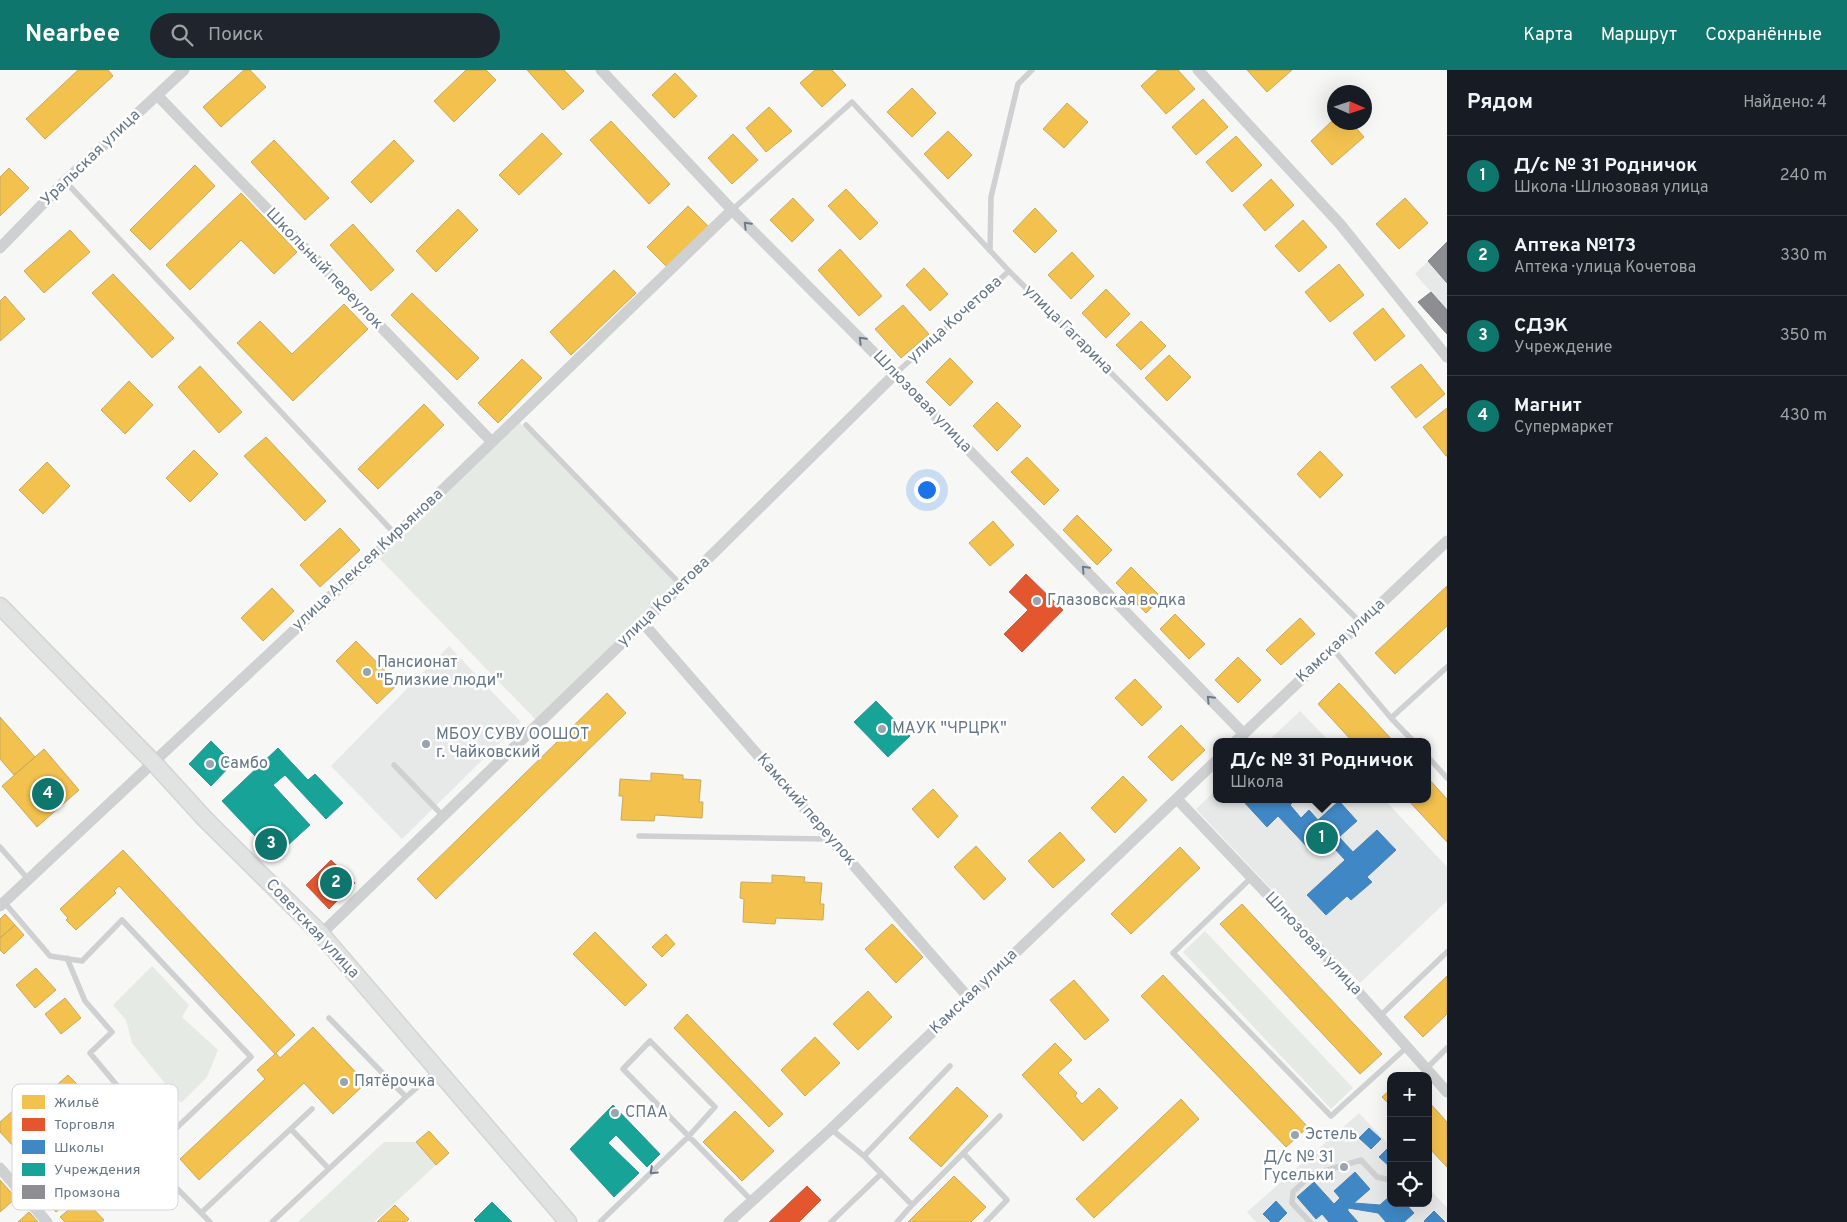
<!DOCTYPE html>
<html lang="ru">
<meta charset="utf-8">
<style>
:root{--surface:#171b24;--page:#20242c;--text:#f1f3f6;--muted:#9ea1a6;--line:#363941;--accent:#0f766e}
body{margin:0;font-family:Overpass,sans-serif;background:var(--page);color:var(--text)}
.controls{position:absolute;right:15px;bottom:15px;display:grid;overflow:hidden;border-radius:10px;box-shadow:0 5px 20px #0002}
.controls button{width:45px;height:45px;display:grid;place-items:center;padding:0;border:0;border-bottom:1px solid var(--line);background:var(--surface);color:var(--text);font:25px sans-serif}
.compass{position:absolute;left:1327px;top:15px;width:45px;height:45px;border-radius:50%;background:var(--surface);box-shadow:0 5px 20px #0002;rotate:93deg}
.you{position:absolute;left:926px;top:419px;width:18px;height:18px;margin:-12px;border:4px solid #fff;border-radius:50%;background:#1a73e8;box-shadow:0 0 0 8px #1a73e833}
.badge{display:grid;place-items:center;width:32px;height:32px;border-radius:50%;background:var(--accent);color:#fff;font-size:16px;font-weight:700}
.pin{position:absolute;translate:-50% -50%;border:2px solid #fff;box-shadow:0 1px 5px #0006}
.popup{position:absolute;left:1213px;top:668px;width:218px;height:65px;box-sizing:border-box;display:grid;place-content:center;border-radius:10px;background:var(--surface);filter:drop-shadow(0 1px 4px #0005);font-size:16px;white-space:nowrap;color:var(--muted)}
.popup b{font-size:19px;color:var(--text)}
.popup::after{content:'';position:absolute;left:50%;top:100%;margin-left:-10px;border:10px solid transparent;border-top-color:var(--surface)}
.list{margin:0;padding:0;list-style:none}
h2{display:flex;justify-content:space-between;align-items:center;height:65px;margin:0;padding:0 20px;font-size:21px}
h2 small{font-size:16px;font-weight:400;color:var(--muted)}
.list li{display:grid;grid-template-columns:32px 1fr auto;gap:15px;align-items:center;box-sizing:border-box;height:80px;padding:0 20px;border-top:1px solid var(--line)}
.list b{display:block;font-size:19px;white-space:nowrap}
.list p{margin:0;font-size:16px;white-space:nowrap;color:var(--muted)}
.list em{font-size:16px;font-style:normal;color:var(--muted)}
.icon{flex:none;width:28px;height:28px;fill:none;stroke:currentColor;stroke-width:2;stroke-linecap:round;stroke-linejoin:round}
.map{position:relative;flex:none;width:1447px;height:1152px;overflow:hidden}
header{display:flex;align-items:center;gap:30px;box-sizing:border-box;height:70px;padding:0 25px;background:var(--accent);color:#fff}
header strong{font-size:24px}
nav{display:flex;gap:28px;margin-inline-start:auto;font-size:18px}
.search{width:350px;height:45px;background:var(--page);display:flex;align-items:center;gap:12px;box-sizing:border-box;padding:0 18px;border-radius:28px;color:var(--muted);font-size:19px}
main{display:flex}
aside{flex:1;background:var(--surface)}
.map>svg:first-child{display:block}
.built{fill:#e7e9e8}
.green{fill:#e6eae4}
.homes{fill:#f2c14e;stroke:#c8ab5f}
.shops{fill:#e4572e;stroke:#be6149}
.schools{fill:#3f88c5;stroke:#4b83b2}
.public{fill:#17a398;stroke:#2f9693}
.industry{fill:#8d8d92;stroke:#81878f}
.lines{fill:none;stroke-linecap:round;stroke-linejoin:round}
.secondary-casing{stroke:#d3d5d5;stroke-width:19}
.lane{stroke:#ced0d1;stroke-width:5.5}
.street{stroke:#ced0d1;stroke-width:11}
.secondary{stroke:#e1e2e2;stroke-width:16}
.oneway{stroke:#6b7c8b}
.poi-dot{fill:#99a4ae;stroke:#fff;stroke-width:2}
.labels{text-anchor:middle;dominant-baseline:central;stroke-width:5;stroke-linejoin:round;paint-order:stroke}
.street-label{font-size:16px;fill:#667887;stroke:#fff}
.poi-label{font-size:16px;fill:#667887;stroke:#fff;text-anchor:start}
.key{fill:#fff;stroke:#d1d6db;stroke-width:1}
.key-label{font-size:14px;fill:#667887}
</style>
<header>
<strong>Nearbee</strong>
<div class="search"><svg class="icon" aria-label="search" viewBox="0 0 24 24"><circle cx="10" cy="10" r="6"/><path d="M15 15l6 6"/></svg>Поиск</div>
<nav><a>Карта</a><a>Маршрут</a><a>Сохранённые</a></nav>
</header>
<main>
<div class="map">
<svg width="1447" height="1152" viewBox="0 0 1447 1152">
<rect width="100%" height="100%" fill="#f7f7f6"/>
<path class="built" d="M 1447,172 L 1447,264 L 1418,232 L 1431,222 L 1415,204 Z
M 449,576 L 521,652 L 402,769 L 331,696 Z
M 1300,641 L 1330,672 L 1267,672 Z
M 1217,719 L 1217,729 L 1384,729 L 1447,797 L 1447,831 L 1360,913 L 1196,739 Z
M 1359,1043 L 1391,1077 L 1391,1133 L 1428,1133 L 1428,1117 L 1447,1138 L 1447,1152 L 1256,1152 L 1247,1142 Z"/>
<path class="green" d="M 520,353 L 677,515 L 536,650 L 380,489 Z
M 1205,861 L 1353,1018 L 1331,1039 L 1183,882 Z
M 152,896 L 189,935 L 182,947 L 218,980 L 207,1007 L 181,1033 L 132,973 L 126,950 L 113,935 Z
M 384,1072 L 416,1072 L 436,1095 L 374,1152 L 298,1152 Z"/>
<path class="homes" d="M 78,0 L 108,0 L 113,6 L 45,69 L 26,49 Z
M 244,0 L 250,0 L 266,17 L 221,57 L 203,37 Z
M 466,0 L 486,0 L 496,10 L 454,52 L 434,31 Z
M 527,0 L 564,0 L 584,21 L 563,40 Z
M 815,0 L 832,0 L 846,15 L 822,37 L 800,13 Z
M 1158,0 L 1178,0 L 1195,19 L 1166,44 L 1141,16 Z
M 1247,0 L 1292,0 L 1267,22 Z
M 675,3 L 697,26 L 674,48 L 652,25 Z
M 912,18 L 936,43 L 912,67 L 887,42 Z
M 1203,29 L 1228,57 L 1196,85 L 1172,57 Z
M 1067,33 L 1088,52 L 1064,78 L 1043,59 Z
M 769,37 L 792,61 L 766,82 L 746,58 Z
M 1334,49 L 1334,52 L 1351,52 L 1364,67 L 1332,95 L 1311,71 Z
M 611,51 L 670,114 L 649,134 L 590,70 Z
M 948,61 L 972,85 L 948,109 L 924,84 Z
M 542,63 L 562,84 L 519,125 L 499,105 Z
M 733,64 L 758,90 L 732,114 L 708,88 Z
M 1236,66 L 1262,95 L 1232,122 L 1206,92 Z
M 274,70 L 329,128 L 305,150 L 251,92 Z
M 394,70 L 414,91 L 371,133 L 351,112 Z
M 195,95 L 215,116 L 150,180 L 130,160 Z
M 9,98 L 29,118 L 0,146 L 0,107 Z
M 1271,109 L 1294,135 L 1265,161 L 1243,135 Z
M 846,119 L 878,153 L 860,170 L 828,136 Z
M 241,123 L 297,182 L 274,204 L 241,170 L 190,220 L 166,195 Z
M 793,128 L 814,150 L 792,172 L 770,150 Z
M 1405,128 L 1428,153 L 1399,179 L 1376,154 Z
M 688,136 L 709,157 L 668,198 L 647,177 Z
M 1035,138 L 1057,161 L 1035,183 L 1013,161 Z
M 458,139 L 478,160 L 436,202 L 416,181 Z
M 1303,150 L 1327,177 L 1299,202 L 1275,176 Z
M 353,154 L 394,200 L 371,221 L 330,175 Z
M 70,160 L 90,182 L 44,223 L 24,201 Z
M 840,179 L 882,226 L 859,246 L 818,200 Z
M 1072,182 L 1094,206 L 1071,229 L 1048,205 Z
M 1339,194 L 1364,225 L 1330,252 L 1305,222 Z
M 924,198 L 948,224 L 930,241 L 906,215 Z
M 614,200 L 636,223 L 571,285 L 550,262 Z
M 113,204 L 174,268 L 152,288 L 92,223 Z
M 1106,219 L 1130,244 L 1106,268 L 1082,243 Z
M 412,223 L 479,288 L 457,310 L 391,245 Z
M 5,226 L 25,249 L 0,271 L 0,231 Z
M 344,234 L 368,259 L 293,331 L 237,273 L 260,251 L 292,284 Z
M 903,235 L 929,264 L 901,288 L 875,259 Z
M 1383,238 L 1405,266 L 1375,291 L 1353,263 Z
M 1141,251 L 1166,276 L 1141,300 L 1116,275 Z
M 1169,285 L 1191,307 L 1167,331 L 1145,308 Z
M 950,288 L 973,312 L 950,336 L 926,312 Z
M 522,289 L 542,308 L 498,353 L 478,333 Z
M 1421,294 L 1445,324 L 1416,348 L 1391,317 Z
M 200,296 L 242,342 L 219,363 L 178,317 Z
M 129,311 L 153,335 L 125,364 L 101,340 Z
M 997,332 L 1021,356 L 997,381 L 973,356 Z
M 424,334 L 444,355 L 378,419 L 358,399 Z
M 1447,338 L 1447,386 L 1446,386 L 1423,357 Z
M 266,367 L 326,431 L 305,451 L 244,386 Z
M 194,380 L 218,404 L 190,432 L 166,408 Z
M 1320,381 L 1343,405 L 1320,428 L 1297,404 Z
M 1027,387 L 1059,420 L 1044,435 L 1011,402 Z
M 47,392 L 70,416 L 43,444 L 19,420 Z
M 1077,445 L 1112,480 L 1097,495 L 1063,460 Z
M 993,451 L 1014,475 L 990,496 L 969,473 Z
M 340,458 L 360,480 L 320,517 L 300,495 Z
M 1131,497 L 1162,528 L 1146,543 L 1116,513 Z
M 1447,516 L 1447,556 L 1395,604 L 1375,583 Z
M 272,518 L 294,541 L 263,571 L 241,548 Z
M 1175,544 L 1205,574 L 1189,589 L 1160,559 Z
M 1300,548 L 1315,564 L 1281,595 L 1266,580 Z
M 356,571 L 398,614 L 377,634 L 336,591 Z
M 1238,587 L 1261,610 L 1238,633 L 1215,610 Z
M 1135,609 L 1162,637 L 1142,656 L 1115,628 Z
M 1339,613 L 1360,635 L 1394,672 L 1353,672 L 1318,634 Z
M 607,623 L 626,643 L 436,829 L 417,809 Z
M 0,647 L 35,687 L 14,705 L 0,689 Z
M 1181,655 L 1205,680 L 1172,711 L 1148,687 Z
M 44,679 L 79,720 L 37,757 L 2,716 Z
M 651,703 L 683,705 L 683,709 L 701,710 L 699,732 L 703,732 L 702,748 L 655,745 L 654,751 L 621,750 L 623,726 L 619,726 L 620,709 L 651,711 Z
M 1123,706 L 1147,730 L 1115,763 L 1091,738 Z
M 1427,707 L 1447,729 L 1447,772 L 1407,729 L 1427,729 Z
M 933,719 L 958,746 L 938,768 L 912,739 Z
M 1060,762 L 1085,790 L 1053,818 L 1028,791 Z
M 976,776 L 1006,809 L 984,830 L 954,797 Z
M 1180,777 L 1200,798 L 1131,864 L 1111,844 Z
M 123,780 L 295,965 L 276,983 L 280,988 L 313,957 L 366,1013 L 333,1044 L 304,1013 L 199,1110 L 180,1089 L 265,1009 L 257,1000 L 275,984 L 119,816 L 114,821 L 116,823 L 76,860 L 66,850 L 68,848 L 60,839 Z
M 772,805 L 805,807 L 804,812 L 822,813 L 820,834 L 824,834 L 823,850 L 776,848 L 775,854 L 743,852 L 744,829 L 740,828 L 741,812 L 772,813 Z
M 1242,834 L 1382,984 L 1360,1004 L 1220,854 Z
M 5,844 L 15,855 L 0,868 L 0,849 Z
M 892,854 L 923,887 L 896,913 L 865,879 Z
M 15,855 L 24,865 L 4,884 L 0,880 L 0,868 Z
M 595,862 L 647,915 L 625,936 L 573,884 Z
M 666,864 L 675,874 L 662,887 L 652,877 Z
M 36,898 L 56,920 L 35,938 L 16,915 Z
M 1163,905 L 1308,1057 L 1286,1077 L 1141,926 Z
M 1447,906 L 1447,944 L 1423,967 L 1404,947 Z
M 1074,910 L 1109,950 L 1085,970 L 1050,930 Z
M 868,921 L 892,947 L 858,980 L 833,954 Z
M 65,928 L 81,948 L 61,964 L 45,944 Z
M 687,944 L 783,1044 L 769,1057 L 674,958 Z
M 815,967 L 840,993 L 805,1026 L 781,1000 Z
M 1055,973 L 1072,990 L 1058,1003 L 1077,1023 L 1075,1026 L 1082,1034 L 1099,1018 L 1118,1038 L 1083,1071 L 1022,1005 Z
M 68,1005 L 83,1020 L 73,1030 L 58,1014 Z
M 957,1017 L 988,1046 L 941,1097 L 909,1068 Z
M 1391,1019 L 1391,1036 L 1382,1027 Z
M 1181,1029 L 1199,1049 L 1094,1148 L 1076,1129 Z
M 1428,1031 L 1447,1052 L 1447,1097 L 1428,1077 Z
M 134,1037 L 149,1053 L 138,1064 L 122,1048 Z
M 16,1038 L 35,1058 L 14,1077 L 0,1062 L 0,1052 Z
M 735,1041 L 774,1081 L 742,1111 L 703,1072 Z
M 429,1061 L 449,1083 L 436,1095 L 416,1072 Z
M 111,1063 L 130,1085 L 119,1094 L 101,1072 Z
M 39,1064 L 61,1085 L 42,1104 L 20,1083 Z
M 58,1102 L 78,1123 L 56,1142 L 38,1121 Z
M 954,1106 L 986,1137 L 971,1152 L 908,1152 Z
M 0,1110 L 16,1128 L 0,1142 Z
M 83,1128 L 104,1150 L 101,1152 L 65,1152 L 60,1147 Z
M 395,1135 L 409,1149 L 406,1152 L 377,1152 Z
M 29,1142 L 38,1152 L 18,1152 Z"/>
<path class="shops" d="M 1026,504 L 1063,540 L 1022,582 L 1004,564 L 1028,540 L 1009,522 Z
M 331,790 L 355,813 L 329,839 L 306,815 Z
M 807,1116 L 821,1130 L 799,1152 L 769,1152 Z"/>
<path class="schools" d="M 1247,729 L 1296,729 L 1290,735 L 1301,748 L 1309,740 L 1318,750 L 1339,731 L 1357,751 L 1339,767 L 1353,782 L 1377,760 L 1396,780 L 1367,807 L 1372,812 L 1351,830 L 1347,826 L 1326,845 L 1307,825 L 1345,790 L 1324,767 L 1310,780 L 1278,746 L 1267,757 L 1244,732 Z
M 1369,1058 L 1381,1069 L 1371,1079 L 1359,1068 Z
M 1388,1078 L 1391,1081 L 1390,1097 L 1379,1087 Z
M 1355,1102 L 1370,1119 L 1354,1133 L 1380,1135 L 1391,1125 L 1391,1133 L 1405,1133 L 1414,1143 L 1404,1152 L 1386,1152 L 1378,1143 L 1348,1138 L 1348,1141 L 1358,1152 L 1329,1152 L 1322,1144 L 1316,1149 L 1297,1127 L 1314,1112 L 1334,1134 L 1340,1128 L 1334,1121 Z
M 1276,1131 L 1287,1143 L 1278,1152 L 1271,1152 L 1263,1144 Z
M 1434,1141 L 1445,1152 L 1426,1152 L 1424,1151 Z"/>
<path class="public" d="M 876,631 L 910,666 L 888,687 L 854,652 Z
M 211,671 L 233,693 L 211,716 L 189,694 Z
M 278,678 L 308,710 L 315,704 L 343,733 L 326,749 L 285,705 L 273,715 L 310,755 L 275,787 L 222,731 Z
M 613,1035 L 660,1084 L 647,1097 L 616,1065 L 608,1073 L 639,1103 L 614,1127 L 570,1079 Z
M 492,1132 L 512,1152 L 476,1152 L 474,1150 Z"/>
<path class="industry" d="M 1447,172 L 1447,213 L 1428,191 Z
M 1431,222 L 1447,240 L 1447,264 L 1418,232 Z"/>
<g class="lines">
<defs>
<path id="secondary" d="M 0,536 L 154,693 L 205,749 L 321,864 L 568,1152"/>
</defs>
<use href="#secondary" class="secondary-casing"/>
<path class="lane" d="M 65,111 L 396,465
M 732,140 L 852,32 L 1009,201 L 1361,553
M 990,181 L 991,127 L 1018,14 L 1032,0
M 895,304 L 1009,201
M 526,355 L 681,515
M 1333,579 L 1391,648
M 1414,672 L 1391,648 L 1447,597
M 1427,686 L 1447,708
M 394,695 L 443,746
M 639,766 L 829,769
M 0,777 L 28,809
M 1251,808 L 1173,883 L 1331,1046 L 1406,978
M 4,832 L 50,886 L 82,891 L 122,850 L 251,987 L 146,1087 L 210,1152
M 67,888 L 85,931 L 112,962 L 90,983 L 120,1019 L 143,1029 L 172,1063
M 1379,947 L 1447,882
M 329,948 L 406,1027 L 436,1001
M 1426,999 L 1447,978
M 291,1059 L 329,1099
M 831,1059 L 864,1086 L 912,1135 L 897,1152
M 964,1084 L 1007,1130 L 986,1152
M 864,1086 L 950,996
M 912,1135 L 1000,1046
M 201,1143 L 312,1039
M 272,1152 L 406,1027
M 600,1152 L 688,1067 L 715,1037 L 650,971 L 623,999 L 752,1131
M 831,1152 L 881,1104
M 1310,1152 L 1292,1133 L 1293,1122 L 1311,1105 L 1361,1090 L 1377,1107 L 1391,1110"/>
<path class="street" d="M 601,0 L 732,140 L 895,304 L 1244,664
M 1198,0 L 1340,154 L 1447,287
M 157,25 L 492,372
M 0,178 L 65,111 L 184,0
M 643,553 L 968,927
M 1235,672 L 1447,471
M 1177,729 L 1327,887 L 1447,1022
M 0,836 L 396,465 L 732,140
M 321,864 L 654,542 L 895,304
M 0,1098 L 47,1152
M 729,1152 L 831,1059 L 1217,690"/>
<use href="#secondary" class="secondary"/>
</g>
<defs><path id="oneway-chevron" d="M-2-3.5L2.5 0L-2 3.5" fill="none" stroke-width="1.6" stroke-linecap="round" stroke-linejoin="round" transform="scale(1.25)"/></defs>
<g class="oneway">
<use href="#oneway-chevron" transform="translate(747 155) rotate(-135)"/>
<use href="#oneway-chevron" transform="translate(862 270) rotate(-135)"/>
<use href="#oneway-chevron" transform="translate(1085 499) rotate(-134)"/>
<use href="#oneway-chevron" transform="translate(1210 629) rotate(-134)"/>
<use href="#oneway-chevron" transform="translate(653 1101) rotate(136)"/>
</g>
<g class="poi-dot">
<circle cx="1037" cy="531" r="5"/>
<circle cx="367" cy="602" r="5"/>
<circle cx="882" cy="659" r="5"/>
<circle cx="426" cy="674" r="5"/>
<circle cx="210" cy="694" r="5"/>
<circle cx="344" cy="1012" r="5"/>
<circle cx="615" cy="1043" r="5"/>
<circle cx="1295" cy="1065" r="5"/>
<circle cx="1344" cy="1097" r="5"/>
</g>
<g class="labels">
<g class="street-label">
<text transform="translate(91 88) rotate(-44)">Уральская улица</text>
<text transform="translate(324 199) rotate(46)">Школьный переулок</text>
<text transform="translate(955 250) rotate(-42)">улица Кочетова</text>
<text transform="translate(1068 260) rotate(45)">улица Гагарина</text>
<text transform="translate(922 332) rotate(46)">Шлюзовая улица</text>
<text transform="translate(368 490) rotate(-43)">улица Алексея Кирьянова</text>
<text transform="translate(664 532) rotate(-44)">улица Кочетова</text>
<text transform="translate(1341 571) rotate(-43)">Камская улица</text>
<text transform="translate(806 740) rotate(49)">Камский переулок</text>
<text transform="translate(312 859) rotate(47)">Советская улица</text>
<text transform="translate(1313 874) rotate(47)">Шлюзовая улица</text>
<text transform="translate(974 922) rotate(-44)">Камская улица</text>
</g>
<g class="poi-label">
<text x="1047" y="531">Глазовская водка</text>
<text x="377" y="593">Пансионат<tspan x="377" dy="18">"Близкие люди"</tspan></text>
<text x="892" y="659">МАУК "ЧРЦРК"</text>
<text x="436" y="665">МБОУ СУВУ ООШОТ<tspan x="436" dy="18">г. Чайковский</tspan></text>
<text x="220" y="694">Самбо</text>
<text x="354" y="1012">Пятёрочка</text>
<text x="625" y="1043">СПАА</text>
<text x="1305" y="1065">Эстель</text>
<text x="1334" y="1088" text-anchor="end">Д/с № 31<tspan x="1334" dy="18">Гусельки</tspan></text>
</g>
</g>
<rect x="12" y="1014" width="166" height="126" rx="8" class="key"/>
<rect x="22" y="1025" width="23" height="14" fill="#f2c14e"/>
<rect x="22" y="1048" width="23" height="13" fill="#e4572e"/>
<rect x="22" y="1070" width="23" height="14" fill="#3f88c5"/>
<rect x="22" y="1093" width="23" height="13" fill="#17a398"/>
<rect x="22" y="1115" width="23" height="14" fill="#8d8d92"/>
<g class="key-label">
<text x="54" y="1037">Жильё</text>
<text x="54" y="1059">Торговля</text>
<text x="54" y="1082">Школы</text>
<text x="54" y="1104">Учреждения</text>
<text x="54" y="1127">Промзона</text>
</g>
</svg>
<div class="controls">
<button>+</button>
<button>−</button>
<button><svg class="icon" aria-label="locate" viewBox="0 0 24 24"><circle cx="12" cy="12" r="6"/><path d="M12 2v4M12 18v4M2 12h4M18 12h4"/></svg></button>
</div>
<svg class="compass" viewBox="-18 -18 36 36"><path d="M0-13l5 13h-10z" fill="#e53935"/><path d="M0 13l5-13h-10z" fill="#9ea1a6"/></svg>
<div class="you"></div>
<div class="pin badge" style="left:1322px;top:768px">1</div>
<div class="popup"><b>Д/с № 31 Родничок</b>Школа</div>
<div class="pin badge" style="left:336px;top:813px">2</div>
<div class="pin badge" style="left:271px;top:774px">3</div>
<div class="pin badge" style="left:48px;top:724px">4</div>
</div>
<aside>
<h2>Рядом<small>Найдено: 4</small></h2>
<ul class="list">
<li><span class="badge">1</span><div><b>Д/с № 31 Родничок</b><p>Школа · Шлюзовая улица</p></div><em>240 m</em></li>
<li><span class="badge">2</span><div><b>Аптека №173</b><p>Аптека · улица Кочетова</p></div><em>330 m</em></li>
<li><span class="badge">3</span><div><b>СДЭК</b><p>Учреждение</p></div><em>350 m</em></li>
<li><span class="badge">4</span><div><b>Магнит</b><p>Супермаркет</p></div><em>430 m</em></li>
</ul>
</aside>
</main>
